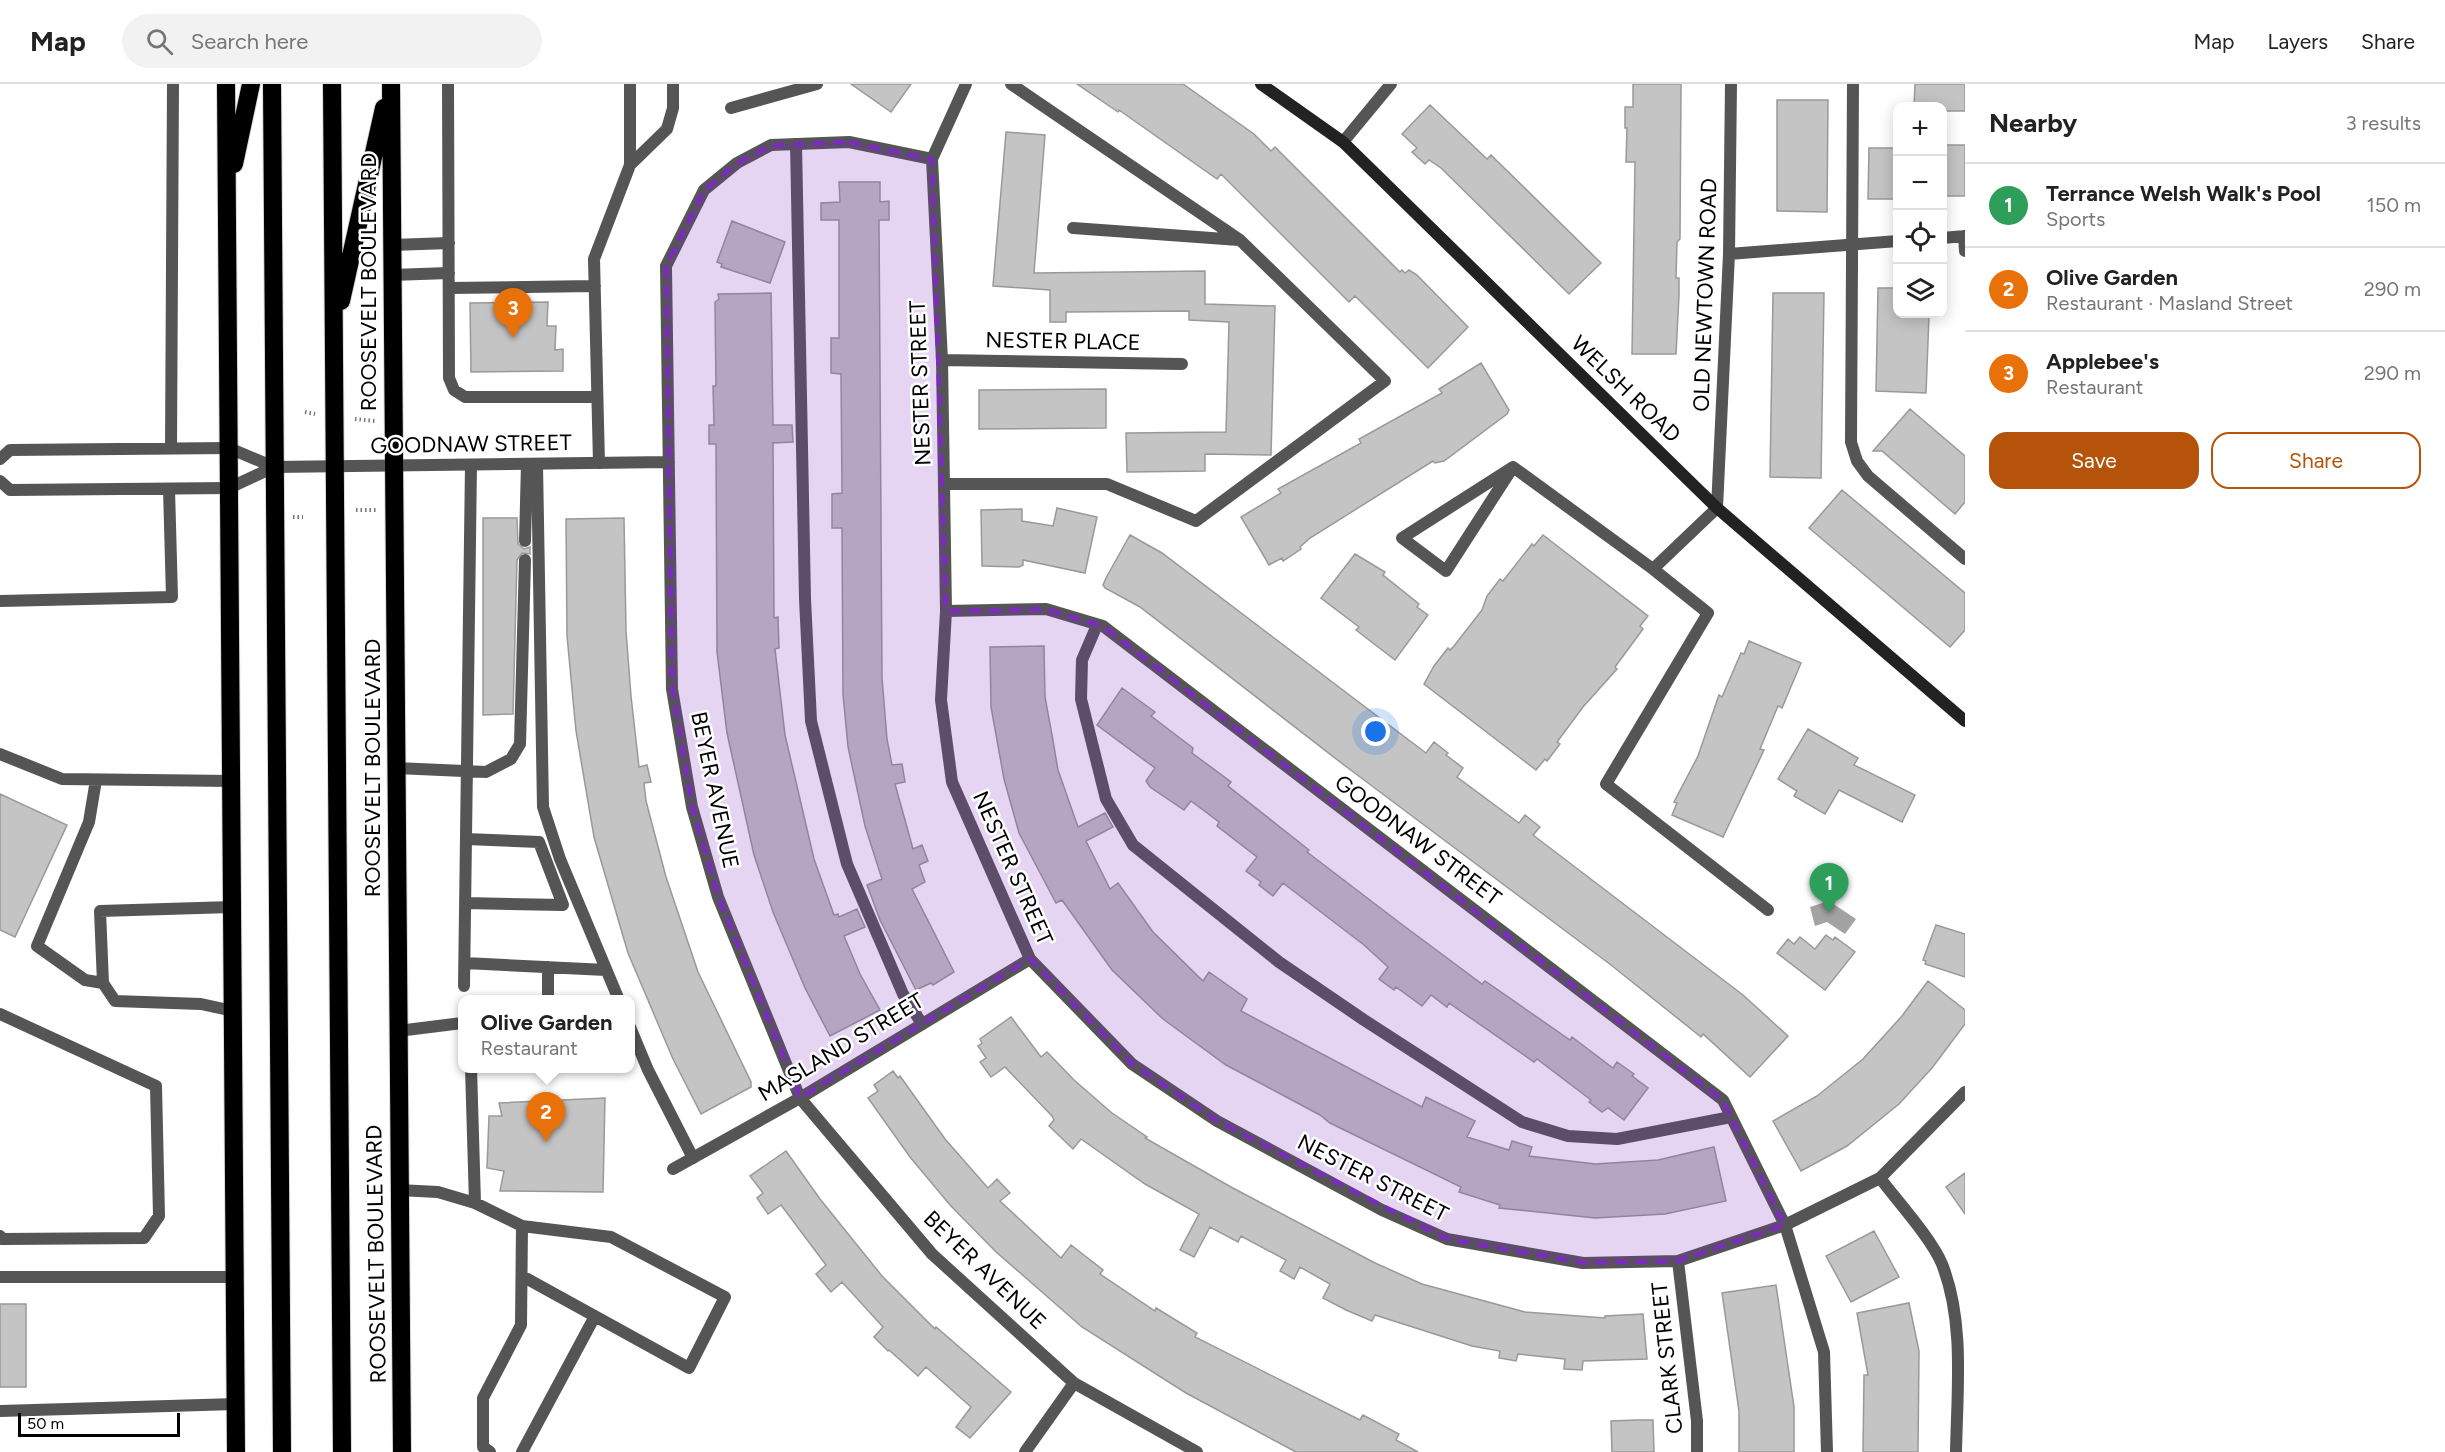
<!DOCTYPE html>
<meta charset="utf-8">
<style>
:root{--surface:#fff;--page:#f2f2f2;--text:#222;--muted:#767676;--line:#e0e0e0;--accent:#b45309}
body{margin:0;font-family:Figtree,sans-serif;background:var(--page);color:var(--text)}
.controls{position:absolute;right:18px;top:18px;display:grid;overflow:hidden;border-radius:12px;box-shadow:0 3px 15px #0003}
.controls button{width:54px;height:54px;display:grid;place-items:center;padding:0;border:0;border-bottom:2px solid var(--line);background:var(--surface);color:var(--text);font:30px sans-serif}
.scale{position:absolute;left:18px;bottom:15px;width:162px;box-sizing:border-box;padding-left:6px;border:3px solid #000;border-top:0;font-size:16px;line-height:21px;white-space:nowrap;color:#000;-webkit-text-stroke:4px #fff;paint-order:stroke}
.you{position:absolute;left:1376px;top:648px;width:21px;height:21px;margin:-15px;border:4px solid #fff;border-radius:50%;background:#1a73e8;box-shadow:0 0 0 9px #1a73e833}
.badge{display:grid;place-items:center;width:39px;height:39px;border-radius:50%;background:var(--accent);color:#fff;font-size:20px;font-weight:700}
.pin{position:absolute;translate:-50% -50px;filter:drop-shadow(0 2px 3px #0008)}
.pin::after{content:'';position:absolute;top:32px;width:21px;height:18px;background:inherit;clip-path:polygon(0 0,100% 0,50% 100%)}
.popup{position:absolute;left:458px;top:911px;width:177px;height:78px;box-sizing:border-box;display:grid;place-content:center;border-radius:12px;background:var(--surface);filter:drop-shadow(0 2px 4px #0005);font-size:20px;white-space:nowrap;color:var(--muted)}
.popup b{font-size:22px;color:var(--text)}
.popup::after{content:'';position:absolute;left:50%;top:100%;margin-left:-12px;border:12px solid transparent;border-top-color:var(--surface)}
.list{margin:0;padding:0;list-style:none}
h2{display:flex;justify-content:space-between;align-items:center;height:78px;margin:0;padding:0 24px;font-size:26px}
h2 small{font-size:20px;font-weight:400;color:var(--muted)}
.list li{display:grid;grid-template-columns:39px 1fr auto;gap:18px;align-items:center;box-sizing:border-box;height:84px;padding:0 24px;border-top:2px solid var(--line)}
.list b{display:block;font-size:22px;white-space:nowrap}
.list p{margin:0;font-size:20px;white-space:nowrap;color:var(--muted)}
.list em{font-size:20px;font-style:normal;color:var(--muted)}
.actions{display:flex;gap:12px;padding:18px 24px}
.actions a{flex:1;padding:14px 0;border:2px solid var(--accent);border-radius:18px;text-align:center;font-size:21px;color:var(--accent)}
.actions .main{background:var(--accent);color:#fff}
.icon{flex:none;width:33px;height:33px;fill:none;stroke:currentColor;stroke-width:2;stroke-linecap:round;stroke-linejoin:round}
.map{position:relative;flex:none;width:1965px;height:1368px;overflow:hidden}
header{display:flex;align-items:center;gap:36px;box-sizing:border-box;height:84px;padding:0 30px;background:var(--surface);border-bottom:2px solid var(--line)}
header strong{font-size:28px}
nav{display:flex;gap:33px;margin-inline-start:auto;font-size:21px}
.search{width:420px;height:54px;background:var(--page);display:flex;align-items:center;gap:15px;box-sizing:border-box;padding:0 21px;border-radius:33px;color:var(--muted);font-size:22px}
main{display:flex}
aside{flex:1;background:var(--surface)}
.map>svg:first-child{display:block}
.water{fill:#a3a3a3}
.building{fill:#c4c4c4;stroke:#999;stroke-width:1.5}
.lines{fill:none;stroke-linecap:round;stroke-linejoin:round}
.highway-casing{stroke:#dbdbdb;stroke-width:20}
.path{stroke:#777;stroke-width:4;stroke-dasharray:1.5 3;stroke-linecap:butt}
.lane{stroke:#555;stroke-width:12}
.street{stroke:#555;stroke-width:12}
.secondary{stroke:#222;stroke-width:12}
.highway{stroke:#000;stroke-width:18}
.marked{fill:#7b2cbf;fill-opacity:0.2;stroke:#7b2cbf;stroke-width:4.5;stroke-dasharray:12 8;stroke-linejoin:round}
.labels{text-anchor:middle;dominant-baseline:central;stroke-width:5;stroke-linejoin:round;paint-order:stroke}
.street-label{font-size:22px;fill:#000;stroke:#fff}
</style>
<header>
<strong>Map</strong>
<div class="search"><svg class="icon" aria-label="search" viewBox="0 0 24 24"><circle cx="10" cy="10" r="6"/><path d="M15 15l6 6"/></svg>Search here</div>
<nav><a>Map</a><a>Layers</a><a>Share</a></nav>
</header>
<main>
<div class="map">
<svg width="1965" height="1368" viewBox="0 0 1965 1368">
<rect width="100%" height="100%" fill="#fff"/>
<path class="water" d="M 1829,817 L 1856,835 L 1845,850 L 1827,838 L 1815,842 L 1810,823 Z"/>
<path class="building" d="M 851,0 L 911,0 L 891,28 Z
M 1077,0 L 1183,0 L 1254,50 L 1271,67 L 1275,63 L 1400,188 L 1402,186 L 1405,189 L 1409,186 L 1417,191 L 1468,243 L 1428,284 L 1355,212 L 1349,218 L 1221,90 L 1217,95 L 1119,26 L 1118,28 Z
M 1633,0 L 1681,0 L 1680,155 L 1677,158 L 1676,194 L 1679,194 L 1679,211 L 1676,270 L 1632,270 L 1635,78 L 1626,78 L 1627,44 L 1625,44 L 1625,23 L 1633,23 Z
M 1915,0 L 1965,0 L 1965,27 L 1942,27 L 1942,22 L 1914,22 Z
M 1777,16 L 1828,16 L 1827,128 L 1777,127 Z
M 1430,21 L 1487,75 L 1491,71 L 1601,179 L 1569,210 L 1441,84 L 1429,76 L 1425,80 L 1412,68 L 1417,64 L 1402,50 Z
M 1006,48 L 1045,51 L 1034,189 L 1205,187 L 1205,220 L 1275,222 L 1271,371 L 1205,370 L 1205,387 L 1127,388 L 1126,349 L 1226,348 L 1229,238 L 1189,236 L 1189,227 L 1066,228 L 1066,238 L 1050,238 L 1050,206 L 993,202 Z
M 1942,61 L 1965,61 L 1965,112 L 1942,112 Z
M 1869,64 L 1898,64 L 1898,115 L 1868,115 Z
M 839,98 L 880,98 L 880,118 L 889,117 L 889,136 L 879,136 L 882,594 L 887,655 L 892,681 L 902,680 L 905,698 L 895,700 L 913,765 L 922,761 L 928,777 L 919,781 L 925,798 L 912,805 L 954,888 L 933,901 L 931,899 L 916,906 L 880,836 L 867,801 L 882,795 L 865,742 L 848,663 L 843,610 L 842,444 L 832,444 L 832,410 L 842,409 L 841,290 L 831,289 L 831,254 L 839,254 L 839,136 L 821,136 L 821,119 L 840,118 Z
M 732,137 L 785,158 L 770,199 L 721,183 L 722,180 L 717,178 Z
M 1878,204 L 1898,204 L 1898,230 L 1929,232 L 1926,309 L 1876,307 Z
M 771,209 L 773,341 L 792,341 L 793,358 L 773,359 L 774,534 L 778,533 L 779,564 L 775,565 L 785,651 L 814,775 L 834,831 L 838,830 L 839,833 L 857,825 L 865,843 L 844,852 L 860,890 L 880,926 L 830,952 L 805,904 L 773,828 L 754,771 L 727,649 L 717,568 L 716,360 L 709,360 L 709,341 L 714,341 L 713,302 L 716,302 L 715,218 L 719,215 L 718,210 Z
M 1773,209 L 1824,209 L 1821,394 L 1770,393 Z
M 548,218 L 547,242 L 556,242 L 555,266 L 563,265 L 563,287 L 471,288 L 470,219 Z
M 1481,279 L 1509,326 L 1507,330 L 1444,377 L 1435,379 L 1433,377 L 1310,454 L 1300,463 L 1301,465 L 1283,477 L 1282,474 L 1269,481 L 1241,433 L 1281,409 L 1278,405 L 1361,359 L 1359,355 L 1442,309 L 1439,305 Z
M 1106,305 L 1106,344 L 979,345 L 979,306 Z
M 1910,325 L 1965,372 L 1965,418 L 1955,430 L 1882,367 L 1873,367 Z
M 1842,406 L 1965,509 L 1965,546 L 1950,563 L 1809,444 Z
M 1057,424 L 1097,433 L 1085,489 L 1023,476 L 1023,481 L 1019,483 L 982,482 L 981,426 L 1022,425 L 1022,437 L 1053,442 Z
M 483,434 L 517,434 L 518,460 L 524,465 L 530,463 L 530,470 L 522,469 L 517,476 L 513,630 L 483,631 Z
M 624,434 L 626,547 L 631,612 L 639,683 L 647,681 L 651,698 L 644,699 L 646,717 L 666,793 L 698,888 L 751,998 L 751,1003 L 701,1030 L 673,975 L 628,869 L 594,753 L 576,647 L 567,552 L 566,435 Z
M 1130,451 L 1162,469 L 1426,669 L 1434,658 L 1448,669 L 1446,671 L 1463,684 L 1457,693 L 1519,739 L 1525,731 L 1540,743 L 1533,751 L 1743,911 L 1788,952 L 1750,993 L 1703,950 L 1701,953 L 1611,881 L 1344,681 L 1140,523 L 1105,504 L 1103,501 L 1106,494 Z
M 1543,451 L 1648,532 L 1640,542 L 1643,545 L 1615,583 L 1617,585 L 1583,623 L 1557,658 L 1560,660 L 1547,677 L 1545,675 L 1536,686 L 1424,600 L 1434,582 L 1448,564 L 1450,566 L 1454,562 L 1482,526 L 1487,512 L 1500,495 L 1503,497 L 1532,460 L 1534,462 Z
M 1355,470 L 1385,488 L 1383,491 L 1419,520 L 1417,523 L 1428,531 L 1395,576 L 1356,546 L 1359,543 L 1321,514 Z
M 1749,557 L 1801,579 L 1782,624 L 1778,622 L 1760,665 L 1764,666 L 1723,753 L 1672,731 L 1677,719 L 1674,718 L 1698,672 L 1719,611 L 1722,613 L 1741,569 L 1744,570 Z
M 1044,562 L 1045,613 L 1052,651 L 1058,686 L 1078,743 L 1105,729 L 1113,743 L 1086,757 L 1110,805 L 1118,799 L 1153,848 L 1203,897 L 1209,888 L 1247,915 L 1241,927 L 1422,1023 L 1426,1013 L 1475,1037 L 1467,1053 L 1509,1066 L 1512,1057 L 1532,1063 L 1529,1072 L 1595,1080 L 1658,1076 L 1714,1063 L 1726,1117 L 1665,1130 L 1595,1134 L 1499,1124 L 1500,1121 L 1459,1108 L 1461,1103 L 1330,1039 L 1320,1031 L 1226,981 L 1163,935 L 1112,886 L 1062,816 L 1056,819 L 1019,749 L 1004,695 L 991,623 L 990,563 Z
M 1122,604 L 1155,628 L 1151,632 L 1193,664 L 1192,669 L 1231,698 L 1228,702 L 1309,766 L 1307,768 L 1400,839 L 1482,900 L 1485,897 L 1570,956 L 1572,953 L 1613,984 L 1617,978 L 1634,990 L 1632,992 L 1648,1004 L 1624,1036 L 1608,1024 L 1602,1028 L 1589,1018 L 1591,1016 L 1537,975 L 1534,978 L 1449,919 L 1447,923 L 1431,911 L 1422,922 L 1396,903 L 1394,906 L 1379,895 L 1388,883 L 1364,861 L 1283,799 L 1273,812 L 1259,801 L 1261,798 L 1246,787 L 1257,773 L 1217,742 L 1219,738 L 1191,717 L 1184,726 L 1150,703 L 1146,697 L 1155,684 L 1097,641 Z
M 1808,645 L 1858,674 L 1854,681 L 1915,711 L 1902,738 L 1839,706 L 1825,730 L 1794,712 L 1797,707 L 1778,695 Z
M 0,710 L 67,741 L 15,853 L 0,846 Z
M 1936,841 L 1965,850 L 1965,893 L 1925,880 L 1926,877 L 1923,876 Z
M 1826,851 L 1833,856 L 1835,853 L 1855,868 L 1825,906 L 1777,869 L 1788,855 L 1794,860 L 1800,853 L 1815,865 Z
M 1928,897 L 1965,926 L 1965,940 L 1932,984 L 1899,1020 L 1847,1062 L 1801,1087 L 1773,1037 L 1817,1012 L 1863,975 L 1902,932 Z
M 1011,933 L 1041,973 L 1047,968 L 1074,996 L 1112,1029 L 1147,1053 L 1145,1054 L 1231,1103 L 1375,1179 L 1422,1200 L 1525,1228 L 1605,1234 L 1605,1232 L 1643,1230 L 1647,1275 L 1583,1277 L 1582,1286 L 1564,1285 L 1565,1275 L 1518,1270 L 1516,1277 L 1499,1274 L 1500,1267 L 1472,1262 L 1375,1231 L 1372,1237 L 1346,1226 L 1323,1214 L 1330,1200 L 1300,1183 L 1294,1195 L 1280,1187 L 1286,1176 L 1241,1152 L 1238,1158 L 1210,1143 L 1194,1173 L 1180,1166 L 1199,1130 L 1145,1100 L 1081,1055 L 1073,1065 L 1049,1042 L 1054,1036 L 1052,1032 L 1005,983 L 991,993 L 980,978 L 986,974 L 978,962 L 982,959 L 980,955 Z
M 893,987 L 898,994 L 900,992 L 945,1055 L 988,1104 L 997,1095 L 1010,1109 L 1000,1117 L 1061,1174 L 1071,1161 L 1103,1186 L 1100,1190 L 1155,1227 L 1156,1224 L 1197,1249 L 1195,1253 L 1360,1336 L 1363,1331 L 1399,1350 L 1396,1356 L 1418,1368 L 1296,1368 L 1186,1309 L 1082,1243 L 995,1167 L 950,1121 L 910,1073 L 868,1014 L 878,1007 L 874,1001 Z
M 605,1014 L 603,1108 L 500,1107 L 504,1087 L 487,1084 L 489,1032 L 502,1032 L 499,1019 Z
M 786,1067 L 820,1115 L 882,1192 L 935,1245 L 936,1243 L 1011,1308 L 970,1354 L 956,1343 L 971,1323 L 926,1283 L 918,1292 L 889,1266 L 888,1267 L 874,1253 L 883,1243 L 842,1198 L 831,1208 L 816,1190 L 826,1181 L 781,1121 L 768,1130 L 757,1114 L 763,1109 L 750,1092 Z
M 1965,1089 L 1965,1130 L 1946,1103 Z
M 1874,1147 L 1899,1193 L 1851,1218 L 1826,1172 Z
M 1776,1201 L 1794,1323 L 1794,1368 L 1739,1368 L 1739,1327 L 1722,1209 Z
M 1909,1219 L 1919,1267 L 1918,1368 L 1863,1368 L 1864,1291 L 1868,1291 L 1857,1229 Z
M 0,1220 L 26,1220 L 26,1303 L 0,1303 Z
M 1636,1336 L 1653,1336 L 1654,1368 L 1612,1368 L 1611,1337 Z"/>
<g class="lines">
<defs>
<path id="highway" d="M 226,0 L 236,1368
M 272,0 L 282,1368
M 332,0 L 342,1368
M 391,0 L 402,1368
M 234,80 L 251,0
M 341,217 L 384,24"/>
</defs>
<use href="#highway" class="highway-casing"/>
<path class="path" d="M 305,328 L 315,330
M 355,335 L 375,337
M 356,426 L 376,426
M 293,433 L 303,433"/>
<path class="lane" d="M 448,0 L 449,294 L 454,306 L 465,313 L 597,313
M 630,0 L 630,81
M 1853,0 L 1851,358 L 1857,377 L 1868,392 L 1965,475
M 731,24 L 817,0
M 796,60 L 805,515 L 811,637 L 847,780 L 903,910 L 922,940
M 1073,144 L 1239,156
M 392,161 L 449,159
M 392,191 L 449,189
M 449,204 L 595,202
M 171,364 L 173,0
M 0,375 L 10,366 L 229,364
M 599,379 L 594,175 L 630,81 L 667,45 L 673,24 L 673,0
M 537,380 L 543,723 L 560,775 L 619,916
M 1513,383 L 1446,487 L 1402,454 L 1513,383 L 1653,485
M 0,397 L 10,406 L 229,404
M 944,400 L 1107,400 L 1196,437 L 1385,297 L 1240,156 L 1011,0
M 1717,424 L 1653,485 L 1708,529 L 1606,700 L 1768,826
M 525,457 L 527,380
M 0,517 L 172,513 L 169,405
M 1097,541 L 1082,576 L 1081,615 L 1106,715 L 1133,761 L 1279,878 L 1364,936 L 1522,1038 L 1568,1052 L 1617,1055 L 1731,1033
M 0,670 L 62,695 L 232,697
M 396,684 L 486,688 L 511,675 L 520,660 L 525,476
M 96,696 L 89,738 L 37,862 L 85,896 L 103,899
M 465,819 L 563,821 L 539,758 L 466,755
M 232,823 L 100,827 L 103,899 L 115,917 L 201,920 L 233,927
M 465,879 L 606,886
M 464,902 L 471,381
M 548,916 L 548,883
M 0,930 L 156,1002 L 159,1132 L 144,1154 L 2,1155 L 0,1152
M 630,943 L 648,986 L 693,1074
M 398,947 L 462,939
M 471,984 L 475,1119
M 398,1106 L 438,1108 L 475,1119 L 522,1142 L 611,1153 L 725,1213 L 689,1284 L 522,1192
M 1785,1141 L 1824,1268 L 1827,1368
M 0,1193 L 235,1193
M 0,1327 L 236,1320
M 490,1368 L 483,1363 L 483,1314 L 521,1241 L 522,1142
M 522,1368 L 595,1232"/>
<path class="street" d="M 966,0 L 932,75 L 942,276 L 946,527 L 941,616 L 952,698 L 1030,875 L 1132,980 L 1217,1037 L 1382,1126 L 1447,1155 L 1583,1179 L 1678,1177 L 1785,1141 L 1880,1094 L 1965,1008
M 1343,58 L 1391,0
M 932,75 L 849,58 L 771,61 L 737,79 L 704,106 L 666,182 L 672,605 L 692,723 L 718,813 L 800,1014 L 932,1170 L 1074,1299 L 1197,1368
M 1964,152 L 1965,167
M 1942,154 L 1965,152
M 1729,170 L 1898,157
M 942,276 L 1182,280
M 229,364 L 274,383
M 229,404 L 274,383 L 669,378
M 1717,424 L 1729,170 L 1731,0
M 946,527 L 1046,525 L 1103,542 L 1723,1016 L 1785,1141
M 673,1085 L 800,1014 L 1030,875
M 1880,1094 C 1898,1118 1931,1154 1942,1180 C 1965,1238 1957,1307 1956,1368
M 1678,1177 L 1697,1337 L 1697,1368
M 1025,1368 L 1074,1299"/>
<path class="secondary" d="M 1261,0 L 1343,58 L 1717,424 L 1965,637"/>
<use href="#highway" class="highway"/>
</g>
<path class="marked" d="M 849,58 L 932,75 L 946,527 L 1046,525 L 1103,542 L 1723,1016 L 1785,1141 L 1678,1177 L 1583,1179 L 1447,1155 L 1217,1037 L 1132,980 L 1030,875 L 800,1014 L 718,813 L 692,723 L 672,605 L 666,182 L 704,106 L 737,79 L 771,61 Z"/>
<g class="labels">
<g class="street-label">
<text transform="translate(368 198) rotate(-90)">ROOSEVELT BOULEVARD</text>
<text transform="translate(1705 211) rotate(-88)">OLD NEWTOWN ROAD</text>
<text transform="translate(1063 257) rotate(1)">NESTER PLACE</text>
<text transform="translate(920 299) rotate(-92)">NESTER STREET</text>
<text transform="translate(1626 305) rotate(44)">WELSH ROAD</text>
<text transform="translate(471 360) rotate(-1)">GOODNAW STREET</text>
<text transform="translate(372 684) rotate(-90)">ROOSEVELT BOULEVARD</text>
<text transform="translate(715 706) rotate(78)">BEYER AVENUE</text>
<text transform="translate(1418 756) rotate(37)">GOODNAW STREET</text>
<text transform="translate(1013 784) rotate(66)">NESTER STREET</text>
<text transform="translate(841 963) rotate(-31)">MASLAND STREET</text>
<text transform="translate(1373 1094) rotate(27)">NESTER STREET</text>
<text transform="translate(376 1170) rotate(-91)">ROOSEVELT BOULEVARD</text>
<text transform="translate(985 1186) rotate(44)">BEYER AVENUE</text>
<text transform="translate(1667 1274) rotate(-96)">CLARK STREET</text>
</g>
</g>
</svg>
<div class="controls">
<button>+</button>
<button>−</button>
<button><svg class="icon" aria-label="locate" viewBox="0 0 24 24"><circle cx="12" cy="12" r="6"/><path d="M12 2v4M12 18v4M2 12h4M18 12h4"/></svg></button>
<button><svg class="icon" aria-label="layers" viewBox="0 0 24 24"><path d="M12 4l9 5-9 5-9-5zM3 14l9 5 9-5"/></svg></button>
</div>
<div class="scale">50 m</div>
<div class="you"></div>
<div class="pin badge" style="left:1829px;top:829px;background:#2e9e5b">1</div>
<div class="pin badge" style="left:546px;top:1058px;background:#e8710a">2</div>
<div class="popup"><b>Olive Garden</b>Restaurant</div>
<div class="pin badge" style="left:513px;top:254px;background:#e8710a">3</div>
</div>
<aside>
<h2>Nearby<small>3 results</small></h2>
<ul class="list">
<li><span class="badge" style="background:#2e9e5b">1</span><div><b>Terrance Welsh Walk's Pool</b><p>Sports</p></div><em>150 m</em></li>
<li><span class="badge" style="background:#e8710a">2</span><div><b>Olive Garden</b><p>Restaurant · Masland Street</p></div><em>290 m</em></li>
<li><span class="badge" style="background:#e8710a">3</span><div><b>Applebee's</b><p>Restaurant</p></div><em>290 m</em></li>
</ul>
<div class="actions"><a class="main">Save</a><a>Share</a></div>
</aside>
</main>
